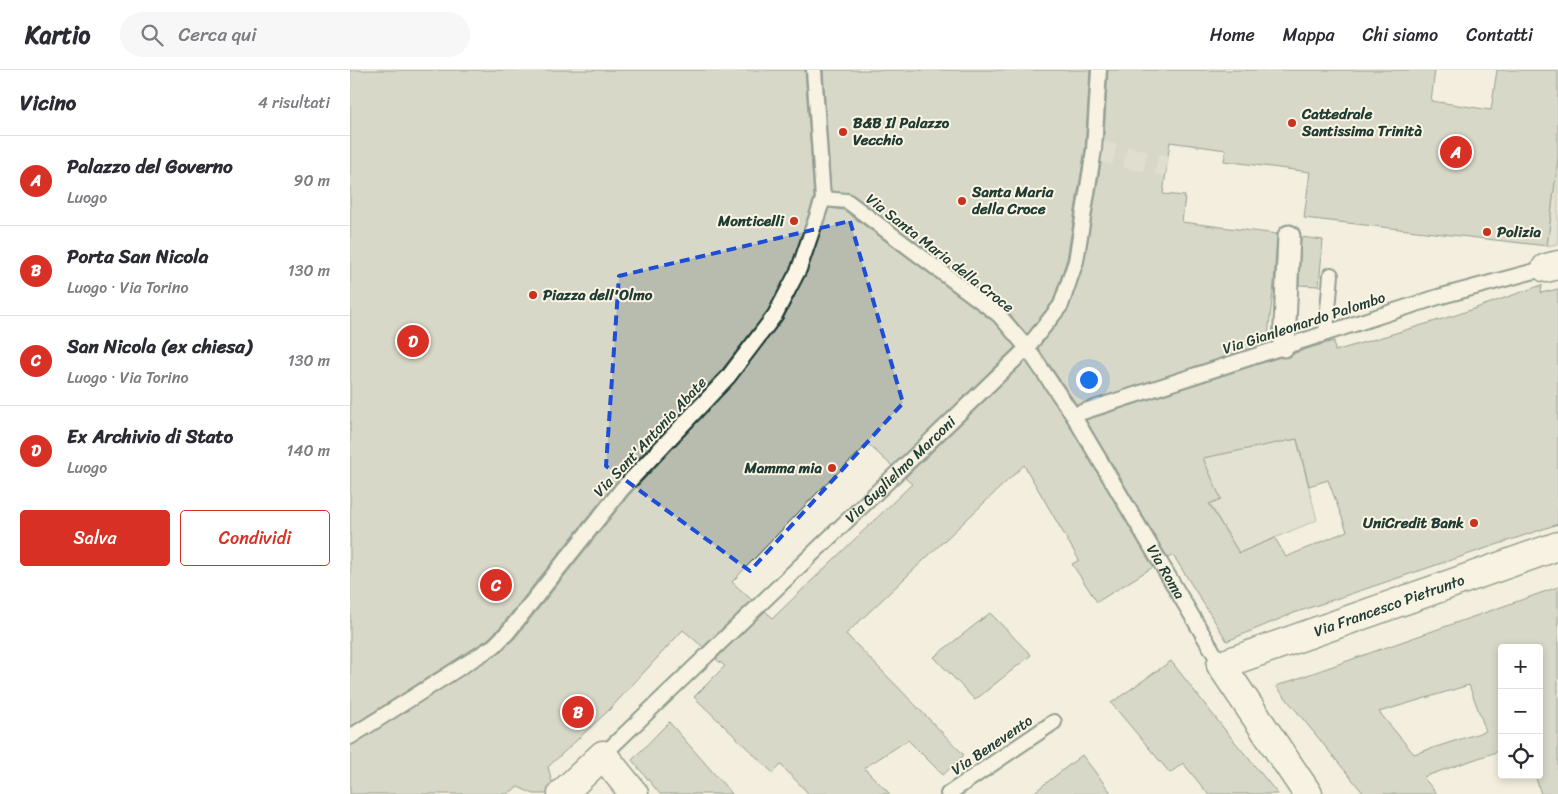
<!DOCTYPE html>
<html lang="it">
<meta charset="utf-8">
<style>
:root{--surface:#fff;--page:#f7f7f7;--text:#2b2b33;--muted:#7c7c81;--line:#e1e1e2;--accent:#d93025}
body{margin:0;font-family:Sriracha,sans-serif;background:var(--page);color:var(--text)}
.controls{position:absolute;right:15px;bottom:15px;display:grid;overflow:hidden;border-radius:5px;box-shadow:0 2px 8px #0003}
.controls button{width:45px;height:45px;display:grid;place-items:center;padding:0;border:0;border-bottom:1px solid var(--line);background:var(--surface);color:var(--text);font:25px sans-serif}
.you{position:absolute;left:738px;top:309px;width:18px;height:18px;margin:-12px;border:4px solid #fff;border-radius:50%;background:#1a73e8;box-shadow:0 0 0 8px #1a73e833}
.badge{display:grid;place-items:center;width:32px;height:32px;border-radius:50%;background:var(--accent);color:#fff;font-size:16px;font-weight:700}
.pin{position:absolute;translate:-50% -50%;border:2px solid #fff;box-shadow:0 1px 5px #0006}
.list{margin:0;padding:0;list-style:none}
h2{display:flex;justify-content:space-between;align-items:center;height:65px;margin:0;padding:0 20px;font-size:21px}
h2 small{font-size:16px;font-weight:400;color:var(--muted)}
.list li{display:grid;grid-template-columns:32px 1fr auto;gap:15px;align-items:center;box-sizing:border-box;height:90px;padding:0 20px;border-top:1px solid var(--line)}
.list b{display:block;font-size:19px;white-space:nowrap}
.list p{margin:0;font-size:16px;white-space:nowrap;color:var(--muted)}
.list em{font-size:16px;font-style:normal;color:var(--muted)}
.actions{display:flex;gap:10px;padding:15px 20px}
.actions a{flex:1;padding:11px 0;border:1px solid var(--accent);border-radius:5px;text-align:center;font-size:18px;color:var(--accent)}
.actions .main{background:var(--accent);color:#fff}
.icon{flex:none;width:28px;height:28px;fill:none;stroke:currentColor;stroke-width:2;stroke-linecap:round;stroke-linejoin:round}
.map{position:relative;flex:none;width:1208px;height:724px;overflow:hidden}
header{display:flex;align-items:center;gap:30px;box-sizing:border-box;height:70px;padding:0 25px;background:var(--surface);border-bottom:1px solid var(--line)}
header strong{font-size:24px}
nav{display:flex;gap:28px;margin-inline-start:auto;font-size:18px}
.search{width:350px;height:45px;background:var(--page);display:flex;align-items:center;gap:12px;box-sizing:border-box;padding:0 18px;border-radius:28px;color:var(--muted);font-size:19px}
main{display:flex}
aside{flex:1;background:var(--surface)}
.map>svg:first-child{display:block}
.green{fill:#d0d1c2;stroke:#78877b}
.building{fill:#b8bcae;stroke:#1f3d34;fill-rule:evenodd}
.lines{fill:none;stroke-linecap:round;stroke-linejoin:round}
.pedestrian-tunnel{stroke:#c9cbbc;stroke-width:21;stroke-dasharray:21 11;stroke-linecap:butt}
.service-casing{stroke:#1f3d34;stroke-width:18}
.pedestrian-casing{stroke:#1f3d34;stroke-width:25}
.minor-casing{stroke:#1f3d34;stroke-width:31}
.tertiary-casing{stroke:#1f3d34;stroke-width:31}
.service{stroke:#fcf5e5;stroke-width:14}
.pedestrian{stroke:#fcf5e5;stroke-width:21}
.minor{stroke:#fcf5e5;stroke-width:28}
.tertiary{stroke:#fcf5e5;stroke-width:28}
.marked{fill:none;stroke:#1d4ed8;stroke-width:4;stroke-dasharray:10 6;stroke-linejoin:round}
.poi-dot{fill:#c8321e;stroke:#fcf5e5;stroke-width:2}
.labels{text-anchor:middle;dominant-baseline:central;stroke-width:4;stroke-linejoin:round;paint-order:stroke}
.poi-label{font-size:15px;font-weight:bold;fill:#1f3d34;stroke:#fcf5e5;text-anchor:start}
.street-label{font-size:15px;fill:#1f3d34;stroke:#fcf5e5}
</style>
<header>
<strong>Kartio</strong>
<div class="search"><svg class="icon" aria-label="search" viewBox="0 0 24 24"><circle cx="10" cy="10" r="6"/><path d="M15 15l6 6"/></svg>Cerca qui</div>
<nav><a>Home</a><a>Mappa</a><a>Chi siamo</a><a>Contatti</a></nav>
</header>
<main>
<aside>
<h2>Vicino<small>4 risultati</small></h2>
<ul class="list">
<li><span class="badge">A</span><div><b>Palazzo del Governo</b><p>Luogo</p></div><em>90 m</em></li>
<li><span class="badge">B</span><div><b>Porta San Nicola</b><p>Luogo · Via Torino</p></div><em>130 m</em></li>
<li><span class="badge">C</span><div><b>San Nicola (ex chiesa)</b><p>Luogo · Via Torino</p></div><em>130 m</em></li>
<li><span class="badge">D</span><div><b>Ex Archivio di Stato</b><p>Luogo</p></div><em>140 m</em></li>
</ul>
<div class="actions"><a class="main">Salva</a><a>Condividi</a></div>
</aside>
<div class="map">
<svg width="1208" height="724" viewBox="0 0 1208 724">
<rect width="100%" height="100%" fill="#f3eede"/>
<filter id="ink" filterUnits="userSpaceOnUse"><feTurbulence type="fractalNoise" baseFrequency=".02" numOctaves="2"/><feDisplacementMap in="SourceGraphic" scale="10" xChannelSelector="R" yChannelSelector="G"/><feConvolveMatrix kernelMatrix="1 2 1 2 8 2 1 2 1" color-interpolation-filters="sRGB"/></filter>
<g filter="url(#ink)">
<path class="green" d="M 1208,89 L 1208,174 L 1197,176 Z
M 945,363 L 967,450 L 889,483 L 860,434 L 870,429 L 853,388 Z"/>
<path class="building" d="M 0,0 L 455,0 L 464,128 L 441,196 L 418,240 L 371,301 L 265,413 L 151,556 L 138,569 L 0,657 Z
M 473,0 L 740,0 L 735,79 L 717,189 L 703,231 L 677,264 L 654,238 L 502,124 L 481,121 Z
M 758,0 L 1085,0 L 1081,31 L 1141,40 L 1147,0 L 1208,0 L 1208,89 L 1197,176 L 954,148 L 960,102 L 874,91 L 876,80 L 820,72 L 813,124 L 835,126 L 832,152 L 927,164 L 924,214 L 917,273 L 727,335 L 688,278 L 718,240 L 734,194 L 753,81 Z
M 479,138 L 494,140 L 643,251 L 665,277 L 542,396 L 518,374 L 469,421 L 382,512 L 402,530 L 353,577 L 333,560 L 259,640 L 198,697 L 202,712 L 197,724 L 184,724 L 168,717 L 157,724 L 0,724 L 0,676 L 150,582 L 165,568 L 279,425 L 385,312 L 433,249 L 457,202 Z
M 951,167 L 973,170 L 969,216 L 949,215 Z
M 1192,215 L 1191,223 L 1208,219 L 1208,454 L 944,543 L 877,571 L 823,485 L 818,488 L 736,350 L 930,287 L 939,287 L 945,283 L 963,277 L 984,271 L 985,281 L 1106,245 ZM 947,369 L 959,416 L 978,410 L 997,461 L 936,487 L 925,468 L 889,483 L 859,434 L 871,429 L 853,388 Z
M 676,291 L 716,350 L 803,497 L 747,532 L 722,494 L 729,490 L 674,395 L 496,564 L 614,685 L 593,705 L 558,670 L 514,698 L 540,724 L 459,724 L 431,695 L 423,703 L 344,627 L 375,596 L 366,589 L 415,541 L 423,548 L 562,414 L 555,408 Z
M 1208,517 L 1208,724 L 1191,724 L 1185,705 L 1189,705 L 1189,578 L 1152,578 L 1152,680 L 1073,707 L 1087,724 L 1014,724 L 926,616 ZM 1119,615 L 1136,661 L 1064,684 L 1029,642 Z
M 640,543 L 681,585 L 625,630 L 584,587 Z
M 821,591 L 875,660 L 928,724 L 858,724 L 833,693 L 820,703 L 761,633 Z
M 319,652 L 382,724 L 310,724 L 282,690 Z
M 732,685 L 762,724 L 682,724 Z"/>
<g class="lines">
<path class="pedestrian-tunnel" d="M 744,80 L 817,96"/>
<defs>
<g id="service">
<path id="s1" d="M 473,129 L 497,131 L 649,245 L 677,278 L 723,345 L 871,595"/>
<path d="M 976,263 L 981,205"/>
<path d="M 723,345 L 1088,227 L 1196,198"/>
<path d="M 0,667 L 144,576 L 158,562 L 272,419 L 378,307 L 425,245 L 449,199 L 473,129 L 464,0"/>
<path id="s2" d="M 253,685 L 677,278 L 711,235 L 726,191 L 744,80 L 749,0"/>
<path d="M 598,724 L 704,652"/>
</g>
<path id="pedestrian" d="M 934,276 L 939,166"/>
<path id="minor" d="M 1196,198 L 1208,195
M 212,724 L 253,685 L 284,724"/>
<g id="tertiary">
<path id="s3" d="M 958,724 L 871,595 L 1208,476"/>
</g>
</defs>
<use href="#service" class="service-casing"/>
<use href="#pedestrian" class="pedestrian-casing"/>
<use href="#minor" class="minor-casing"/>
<use href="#tertiary" class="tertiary-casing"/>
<use href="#service" class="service"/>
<use href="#pedestrian" class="pedestrian"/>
<use href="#minor" class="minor"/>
<use href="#tertiary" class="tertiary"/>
</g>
</g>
<path d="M0 0H1208V724H0ZM 500,151 L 553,333 L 400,501 L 256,396 L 269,206 Z" fill="#f3eede" fill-opacity=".55" fill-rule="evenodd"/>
<path class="marked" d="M 500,151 L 553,333 L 400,501 L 256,396 L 269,206 Z"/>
<g class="poi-dot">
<circle cx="942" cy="53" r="5"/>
<circle cx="493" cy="62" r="5"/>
<circle cx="612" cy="131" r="5"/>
<circle cx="444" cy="151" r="5"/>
<circle cx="1137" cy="162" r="5"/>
<circle cx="183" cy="225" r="5"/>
<circle cx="482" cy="398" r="5"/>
<circle cx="1124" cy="453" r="5"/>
</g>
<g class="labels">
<g class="poi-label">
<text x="952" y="44">Cattedrale<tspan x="952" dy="17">Santissima Trinità</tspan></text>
<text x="503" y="53">B&amp;B Il Palazzo<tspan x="503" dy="17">Vecchio</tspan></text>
<text x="622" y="122">Santa Maria<tspan x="622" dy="17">della Croce</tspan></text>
<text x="434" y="151" text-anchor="end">Monticelli</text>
<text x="1147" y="162">Polizia</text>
<text x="193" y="225">Piazza dell'Olmo</text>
<text x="472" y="398" text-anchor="end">Mamma mia</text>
<text x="1114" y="453" text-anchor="end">UniCredit Bank</text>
</g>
<g class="street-label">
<text transform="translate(590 183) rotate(38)">Via Santa Maria della Croce</text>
<text transform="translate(954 253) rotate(-18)">Via Gianleonardo Palombo</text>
<text transform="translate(300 367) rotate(-47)">Via Sant'Antonio Abate</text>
<text stroke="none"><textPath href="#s2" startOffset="412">Via Guglielmo Marconi</textPath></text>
<text stroke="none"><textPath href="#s1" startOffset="521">Via Roma</textPath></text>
<text stroke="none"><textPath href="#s3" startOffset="334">Via Francesco Pietrunto</textPath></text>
<text transform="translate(642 675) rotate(-34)">Via Benevento</text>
</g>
</g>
</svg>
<div class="controls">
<button>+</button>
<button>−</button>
<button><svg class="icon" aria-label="locate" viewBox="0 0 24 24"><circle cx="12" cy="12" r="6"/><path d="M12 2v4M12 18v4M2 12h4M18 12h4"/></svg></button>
</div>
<div class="you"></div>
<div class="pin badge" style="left:1106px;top:82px">A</div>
<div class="pin badge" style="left:228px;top:642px">B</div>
<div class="pin badge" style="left:146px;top:515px">C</div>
<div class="pin badge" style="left:63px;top:271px">D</div>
</div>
</main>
